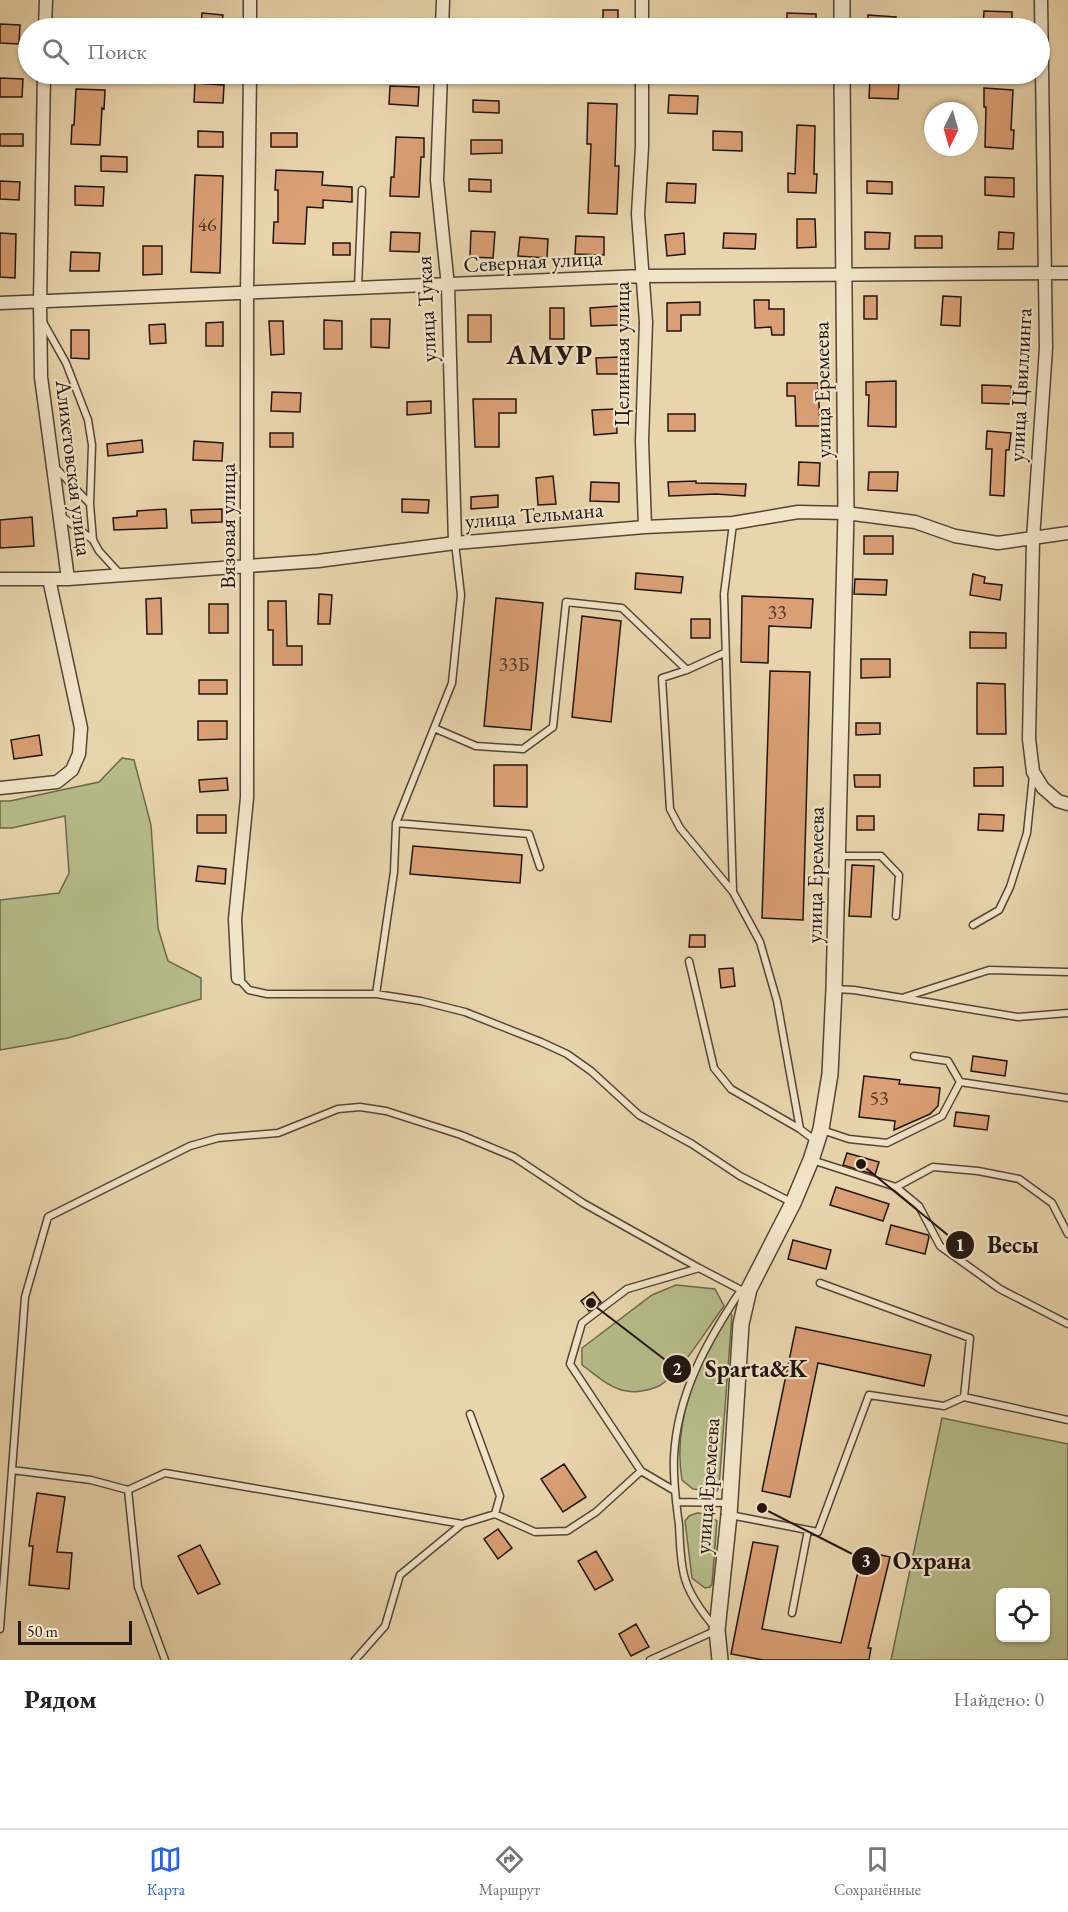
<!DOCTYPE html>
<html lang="ru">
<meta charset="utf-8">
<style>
:root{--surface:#fff;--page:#f2f2f2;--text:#222;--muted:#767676;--line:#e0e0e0;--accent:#2563eb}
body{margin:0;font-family:"EB Garamond",serif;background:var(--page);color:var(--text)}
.controls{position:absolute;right:18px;bottom:18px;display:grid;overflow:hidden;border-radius:9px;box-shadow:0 2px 4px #0004}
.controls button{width:54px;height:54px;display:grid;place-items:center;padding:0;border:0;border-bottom:2px solid var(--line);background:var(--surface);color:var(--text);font:30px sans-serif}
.compass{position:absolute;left:924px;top:102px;width:54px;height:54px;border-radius:50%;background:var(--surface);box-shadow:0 2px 4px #0004;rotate:185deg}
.scale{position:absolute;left:18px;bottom:15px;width:114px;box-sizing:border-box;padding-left:6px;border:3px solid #21150f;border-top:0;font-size:16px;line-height:21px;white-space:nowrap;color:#21150f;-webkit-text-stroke:4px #f1e4c9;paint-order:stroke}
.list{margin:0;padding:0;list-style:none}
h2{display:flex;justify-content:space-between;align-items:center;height:78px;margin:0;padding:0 24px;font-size:26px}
h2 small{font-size:20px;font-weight:400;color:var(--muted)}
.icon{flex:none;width:33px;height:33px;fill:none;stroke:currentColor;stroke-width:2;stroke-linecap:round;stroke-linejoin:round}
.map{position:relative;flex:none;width:1068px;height:1660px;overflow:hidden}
.search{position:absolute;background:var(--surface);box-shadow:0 2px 4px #0004;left:18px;right:18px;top:18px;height:66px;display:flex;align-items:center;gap:15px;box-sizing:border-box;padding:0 21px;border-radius:33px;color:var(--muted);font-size:22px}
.sheet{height:168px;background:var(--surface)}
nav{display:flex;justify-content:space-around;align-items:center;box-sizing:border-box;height:84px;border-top:2px solid var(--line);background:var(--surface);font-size:16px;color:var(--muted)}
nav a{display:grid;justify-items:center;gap:3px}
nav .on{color:var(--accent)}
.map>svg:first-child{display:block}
.green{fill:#b6bd8a;stroke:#6c694c;stroke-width:1.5;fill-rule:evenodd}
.building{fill:#da9f74;stroke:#21150f;stroke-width:1.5}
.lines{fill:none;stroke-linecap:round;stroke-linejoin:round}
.service-casing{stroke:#534536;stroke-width:9}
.minor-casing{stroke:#534536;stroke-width:15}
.tertiary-casing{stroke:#534536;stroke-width:18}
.service{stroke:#f1e4c9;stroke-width:6}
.minor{stroke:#f1e4c9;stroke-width:12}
.tertiary{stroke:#f1e4c9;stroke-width:15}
.labels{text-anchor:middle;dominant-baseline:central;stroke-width:4.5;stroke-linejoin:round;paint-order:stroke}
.number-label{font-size:20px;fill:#4f3828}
.street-label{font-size:22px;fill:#21150f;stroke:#f1e4c9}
.district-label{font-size:28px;font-weight:bold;letter-spacing:1.5px;fill:#21150f;stroke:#f1e4c9}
.leader{fill:none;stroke:#21150f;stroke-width:2}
.callout-dot{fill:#21150f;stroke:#f1e4c9;stroke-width:2}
.mark-label{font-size:18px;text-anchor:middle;font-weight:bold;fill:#fff}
.callout-label{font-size:24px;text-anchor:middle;font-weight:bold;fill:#21150f;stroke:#f1e4c9;stroke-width:4.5;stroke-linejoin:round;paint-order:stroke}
</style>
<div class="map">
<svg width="1068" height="1660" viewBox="0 0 1068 1660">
<rect width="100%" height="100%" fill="#e9d5ac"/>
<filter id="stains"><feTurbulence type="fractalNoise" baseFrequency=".00333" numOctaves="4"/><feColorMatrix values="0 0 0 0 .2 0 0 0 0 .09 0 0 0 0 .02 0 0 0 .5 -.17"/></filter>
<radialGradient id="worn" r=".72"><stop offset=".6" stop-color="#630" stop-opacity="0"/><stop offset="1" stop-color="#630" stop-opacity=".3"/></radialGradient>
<path class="green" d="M 122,758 L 134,760 L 151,825 L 158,928 L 168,961 L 201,978 L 201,999 L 68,1038 L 0,1050 L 0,900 L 59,893 L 69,873 L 65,816 L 12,828 L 0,828 L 0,801 L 10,801 L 99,782 Z
M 676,1285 L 715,1289 L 724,1306 C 708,1327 681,1373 659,1386 C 650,1390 636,1393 627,1391 C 610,1389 595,1374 582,1365 L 582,1348 L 652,1295 Z
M 730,1313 L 732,1315 L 719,1487 L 717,1491 L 693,1489 L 682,1480 C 672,1420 698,1364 730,1313 Z
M 942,1418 L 1068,1444 L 1068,1660 L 891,1660 ZM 1000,1592 L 1046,1592 L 1046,1638 L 1000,1638 Z
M 697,1513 L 707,1514 L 717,1521 L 712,1584 L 710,1587 L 705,1588 L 692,1578 L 685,1521 L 689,1516 Z"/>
<path class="building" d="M 603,10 L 618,10 L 618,28 L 603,28 Z
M 984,11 L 1012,12 L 1012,28 L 983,28 Z
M 202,13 L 223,15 L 222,28 L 201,28 Z
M 787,13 L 816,14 L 816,28 L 787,28 Z
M 868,15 L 896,17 L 896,28 L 867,28 Z
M 0,24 L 20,25 L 19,44 L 0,43 Z
M 0,78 L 23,79 L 22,97 L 0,97 Z
M 870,79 L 899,80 L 898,99 L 869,98 Z
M 195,83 L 224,85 L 223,103 L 194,102 Z
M 390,86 L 419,87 L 418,106 L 389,104 Z
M 984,88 L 1013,90 L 1011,130 L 1014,130 L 1013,149 L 985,147 L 986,107 L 984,107 Z
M 76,89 L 105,90 L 104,109 L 102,108 L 100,145 L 71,144 L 72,125 L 74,125 Z
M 669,95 L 698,96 L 697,114 L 668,113 Z
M 473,100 L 499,101 L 499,113 L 473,112 Z
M 588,103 L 617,104 L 615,166 L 619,166 L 617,214 L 588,213 L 591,144 L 587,144 Z
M 797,125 L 815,126 L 814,174 L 817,174 L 816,193 L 788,192 L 788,173 L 795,174 Z
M 198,131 L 223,132 L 223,147 L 198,147 Z
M 713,131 L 742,132 L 742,151 L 713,150 Z
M 271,133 L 297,133 L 297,147 L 271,147 Z
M 0,134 L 23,134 L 23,146 L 0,146 Z
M 396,137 L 424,138 L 424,157 L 421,157 L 419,197 L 390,196 L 391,177 L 394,177 Z
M 471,140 L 502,140 L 502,153 L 471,154 Z
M 101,156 L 127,157 L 127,172 L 101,171 Z
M 276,170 L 323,172 L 322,185 L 352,187 L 352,202 L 323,200 L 323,208 L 307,207 L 305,244 L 273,243 L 274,222 L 278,222 L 278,190 L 275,190 Z
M 195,175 L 223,176 L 220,273 L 191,272 Z
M 985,177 L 1014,178 L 1014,197 L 985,195 Z
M 469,179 L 491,180 L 491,192 L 469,191 Z
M 0,181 L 20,182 L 19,200 L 0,199 Z
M 867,181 L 892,182 L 892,194 L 867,193 Z
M 667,183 L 696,184 L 695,203 L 666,202 Z
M 75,186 L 104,187 L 103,206 L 75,205 Z
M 797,219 L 815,219 L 816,247 L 797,248 Z
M 471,231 L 495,232 L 493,258 L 470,257 Z
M 391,232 L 420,233 L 419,252 L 390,251 Z
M 865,232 L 890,233 L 889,249 L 865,249 Z
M 999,232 L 1014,233 L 1013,249 L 998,249 Z
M 0,233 L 16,234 L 15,278 L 0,277 Z
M 684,233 L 685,254 L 667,256 L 665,235 Z
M 724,233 L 756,234 L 755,249 L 723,248 Z
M 576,236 L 604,237 L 604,255 L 575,254 Z
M 915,236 L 942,236 L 942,248 L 915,248 Z
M 520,237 L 548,239 L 547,258 L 518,256 Z
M 333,243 L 350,243 L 350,255 L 333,255 Z
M 143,246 L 162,246 L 162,274 L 143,275 Z
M 71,252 L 100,253 L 99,271 L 70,271 Z
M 864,296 L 877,296 L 877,319 L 864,319 Z
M 943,296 L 961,297 L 960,326 L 941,325 Z
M 754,300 L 769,300 L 769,309 L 784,309 L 784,335 L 772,335 L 771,327 L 755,328 Z
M 700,302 L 700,315 L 681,315 L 681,331 L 667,331 L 667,303 Z
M 619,306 L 619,325 L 591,326 L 590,308 Z
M 550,308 L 564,308 L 564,339 L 550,339 Z
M 468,315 L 491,315 L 491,342 L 468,342 Z
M 371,319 L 390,319 L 389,348 L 371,347 Z
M 324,320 L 342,321 L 342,349 L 324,349 Z
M 269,321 L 283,321 L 284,354 L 271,355 Z
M 223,322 L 223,346 L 206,346 L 206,323 Z
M 165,324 L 166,343 L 150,344 L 149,325 Z
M 71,330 L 89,330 L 89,359 L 71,358 Z
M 619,357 L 619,374 L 597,374 L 596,358 Z
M 896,381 L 896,427 L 868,426 L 869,395 L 866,395 L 866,382 Z
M 787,383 L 818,383 L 820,426 L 796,426 L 795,396 L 787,396 Z
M 982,385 L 1011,386 L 1011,404 L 982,403 Z
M 272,392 L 301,393 L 300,412 L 271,411 Z
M 473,399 L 516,399 L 516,413 L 499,413 L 499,447 L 475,447 Z
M 431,401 L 431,413 L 407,415 L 407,402 Z
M 616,409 L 617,433 L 594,435 L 592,410 Z
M 668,414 L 695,414 L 695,431 L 668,431 Z
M 987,431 L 1011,433 L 1009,450 L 1006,450 L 1004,496 L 990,495 L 992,449 L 986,449 Z
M 270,433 L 293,433 L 293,447 L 270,447 Z
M 142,440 L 143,452 L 108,456 L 107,444 Z
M 194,441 L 223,443 L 222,461 L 193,460 Z
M 799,462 L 820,463 L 819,486 L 798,485 Z
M 869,472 L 898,472 L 897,491 L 868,490 Z
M 553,476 L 556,504 L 538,505 L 536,478 Z
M 696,481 L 696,483 L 746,484 L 745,496 L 716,494 L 669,496 L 668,482 Z
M 591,482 L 619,483 L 619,502 L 590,501 Z
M 498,495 L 498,507 L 471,509 L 471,497 Z
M 402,499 L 429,500 L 428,513 L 402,512 Z
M 166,509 L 167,528 L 114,530 L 113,518 L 137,516 L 137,511 Z
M 222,509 L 222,522 L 192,523 L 191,510 Z
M 32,517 L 34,546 L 0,548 L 0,520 Z
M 864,536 L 893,536 L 893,554 L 864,554 Z
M 636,573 L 683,577 L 681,593 L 635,589 Z
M 973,574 L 985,577 L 984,583 L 1002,585 L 1000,600 L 970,595 Z
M 855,579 L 887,580 L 886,595 L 854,594 Z
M 319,594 L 332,595 L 330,624 L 318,624 Z
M 742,596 L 813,599 L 811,628 L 769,626 L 768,663 L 741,662 Z
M 161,598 L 162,634 L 147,634 L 146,599 Z
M 496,598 L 543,603 L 531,730 L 484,726 Z
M 268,601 L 286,601 L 287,646 L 302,646 L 302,665 L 273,665 L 273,630 L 268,630 Z
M 209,604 L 228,604 L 228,633 L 209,633 Z
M 582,616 L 621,621 L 611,722 L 572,717 Z
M 691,619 L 710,619 L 710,638 L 691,638 Z
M 970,632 L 1006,633 L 1006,648 L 970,648 Z
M 861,659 L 890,659 L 890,677 L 861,678 Z
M 770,671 L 810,672 L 803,920 L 762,918 Z
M 199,680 L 227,680 L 227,694 L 199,694 Z
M 977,683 L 1005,684 L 1006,734 L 977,734 Z
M 198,721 L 227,721 L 227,739 L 198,740 Z
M 856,723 L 880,723 L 880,734 L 856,735 Z
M 39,735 L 42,755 L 14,759 L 11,740 Z
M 494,765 L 527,765 L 527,807 L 494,806 Z
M 1003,767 L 1003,786 L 974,786 L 974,768 Z
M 854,775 L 880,775 L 880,787 L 855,787 Z
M 227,778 L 228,790 L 200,792 L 199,780 Z
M 979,814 L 1004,815 L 1003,831 L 978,830 Z
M 197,815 L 226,815 L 226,833 L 197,833 Z
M 857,816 L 874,816 L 874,830 L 857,830 Z
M 413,846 L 522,855 L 520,883 L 410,874 Z
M 852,865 L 874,866 L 871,917 L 849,916 Z
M 198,866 L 226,869 L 225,884 L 196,881 Z
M 690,935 L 705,935 L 705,947 L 689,947 Z
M 733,968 L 735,986 L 721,988 L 719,969 Z
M 973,1056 L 1007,1061 L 1005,1076 L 971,1071 Z
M 864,1076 L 900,1080 L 899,1084 L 940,1088 L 938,1106 L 930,1114 L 894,1130 L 895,1121 L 859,1117 Z
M 956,1112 L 989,1116 L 987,1130 L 954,1126 Z
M 847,1153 L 879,1162 L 875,1175 L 843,1165 Z
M 836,1187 L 889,1204 L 883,1221 L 830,1205 Z
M 891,1225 L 928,1235 L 929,1237 L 925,1254 L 886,1244 Z
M 793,1240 L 831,1250 L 826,1269 L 788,1259 Z
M 593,1292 L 601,1302 L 589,1311 L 581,1301 Z
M 796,1327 L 931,1355 L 924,1386 L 818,1363 L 790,1497 L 762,1491 Z
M 564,1464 L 586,1497 L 563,1512 L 541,1479 Z
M 37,1493 L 65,1497 L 57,1552 L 72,1553 L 69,1589 L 29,1585 L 33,1546 L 29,1546 Z
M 498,1529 L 512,1548 L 498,1559 L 484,1539 Z
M 753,1542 L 778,1546 L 762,1629 L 841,1643 L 863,1551 L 890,1557 L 868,1648 L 871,1648 L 869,1660 L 763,1660 L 731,1654 Z
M 200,1545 L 220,1584 L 198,1594 L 178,1556 Z
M 596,1551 L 613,1580 L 595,1590 L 578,1561 Z
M 636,1624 L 649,1647 L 631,1656 L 619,1634 Z"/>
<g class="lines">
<defs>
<path id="service" d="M 358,287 L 362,190
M 43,322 L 66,363 L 88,420 L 92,445 L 90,504 L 93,540 L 99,551 L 120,574
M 56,468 L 90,504
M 60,515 L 93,540
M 733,524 L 724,594 L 733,892 L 760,942 L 777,1001 L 800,1129
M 724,653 L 687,670 L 662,678 L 670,809 L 680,828 L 733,892
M 434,728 L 476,746 L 523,749 L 553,727 L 566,602 L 622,608 L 687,670
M 396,823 L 529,834 L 540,867
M 838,856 L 881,856 L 899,875 L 896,916
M 973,925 L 999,910 L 1010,887 L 1027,833 L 1033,775
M 689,961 L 714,1068 L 731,1089 L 800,1129 L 817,1142
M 238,978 L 249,990 L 267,994 L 376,994 L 421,1001 L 465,1012 L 541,1042 L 567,1054 L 591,1071 L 639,1115 L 692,1144 L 740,1176 L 793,1203
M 834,989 L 854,990 L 1018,1017 L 1068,1013
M 376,994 L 394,872 L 396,823 L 452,683 L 461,595 L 455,543
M 905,997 L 989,970 L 1068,972
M 914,1056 L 948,1061 L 960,1082
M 822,1130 L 849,1139 L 887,1143 L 942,1116 L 960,1082 L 1068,1098
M 812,1160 L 896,1187 L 919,1206 L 940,1246 L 1000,1289 L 1068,1324
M 896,1187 L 933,1167 L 978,1171 L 1019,1179 L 1052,1203 L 1068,1234
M 820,1283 L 970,1338 L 964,1397
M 470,1414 L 500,1496 L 495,1514
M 12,1470 L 91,1480 L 128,1490
M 675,1491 L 641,1471 L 570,1364 L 582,1323 L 627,1289 L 699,1268 L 741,1290
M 676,1502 L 729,1503
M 730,1515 L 818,1532 L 869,1395 L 944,1406 L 964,1397 L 1068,1420
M 792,1613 L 808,1530
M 0,1629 L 25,1297 L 48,1217 L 190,1146 L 218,1138 L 278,1133 L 338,1109 L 360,1107 L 386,1111 L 461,1135 L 514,1157 L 583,1203 L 699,1268
M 165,1660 L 138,1587 L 128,1490 L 165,1473 L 462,1524
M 355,1660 L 385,1626 L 400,1575 L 462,1524 L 495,1514 L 535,1532 L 567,1531 L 596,1512 L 641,1471
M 650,1660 L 717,1630 C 705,1616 688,1593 684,1575 C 680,1559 680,1542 679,1525 C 676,1503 673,1480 674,1457 C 677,1394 707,1341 741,1290 L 749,1289"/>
<path id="minor" d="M 1041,0 L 1046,348 L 1033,539 L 1029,739 L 1033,772 L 1043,788 L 1058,801 L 1068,804
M 45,28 L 46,0
M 250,28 L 250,0
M 442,28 L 443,0
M 642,28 L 642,0
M 44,74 L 40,302 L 41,377 L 68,579
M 441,74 L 437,180 L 448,286 L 455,543
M 642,74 L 642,147 L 638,214 L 646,322 L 642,441 L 645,527
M 0,303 L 643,276 L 1068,273
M 0,579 L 68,579 L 318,561 L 455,543 L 645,527 L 733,523 L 798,512 L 846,513 L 915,522 L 955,536 L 998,543 L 1068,533
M 0,788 L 57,782 L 72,770 L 79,754 L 81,728 L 49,579
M 238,978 L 235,919 L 247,798 L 247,293 L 250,74"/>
<path id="tertiary" d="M 842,0 L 842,28
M 720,1660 L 717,1630 L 729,1515 L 741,1324 L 749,1289 L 793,1203 L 811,1160 L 821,1129 L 830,1074 L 834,989 L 846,513 L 842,74"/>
</defs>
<use href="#service" class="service-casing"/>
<use href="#minor" class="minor-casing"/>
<use href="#tertiary" class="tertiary-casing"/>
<use href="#service" class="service"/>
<use href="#minor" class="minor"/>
<use href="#tertiary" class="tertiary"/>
</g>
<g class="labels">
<g class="number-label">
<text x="207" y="224">46</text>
<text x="777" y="612">33</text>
<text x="514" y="664">33Б</text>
<text x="879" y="1098">53</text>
</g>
<g class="street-label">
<text transform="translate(533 261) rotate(-3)">Северная улица</text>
<text transform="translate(426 309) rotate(-93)">улица Тукая</text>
<text transform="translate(621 354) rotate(-90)">Целинная улица</text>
<text transform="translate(1020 385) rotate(-87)">улица Цвиллинга</text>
<text transform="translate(822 390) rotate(-91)">улица Еремеева</text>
<text transform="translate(74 468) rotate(83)">Алихетовская улица</text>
<text transform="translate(534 515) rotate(-5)">улица Тельмана</text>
<text transform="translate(227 526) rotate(-90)">Вязовая улица</text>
<text transform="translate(815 875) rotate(-89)">улица Еремеева</text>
<text transform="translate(707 1486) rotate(-86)">улица Еремеева</text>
</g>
<g class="district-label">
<text x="550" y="354">АМУР</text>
</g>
</g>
<path class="leader" d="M861 1164L960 1245M591 1303L677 1369M762 1508L866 1561"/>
<g class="callout-dot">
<circle cx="861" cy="1164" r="6"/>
<circle cx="591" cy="1303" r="6"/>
<circle cx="762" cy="1508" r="6"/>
<circle cx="960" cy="1245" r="15"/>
<circle cx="677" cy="1369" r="15"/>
<circle cx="866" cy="1561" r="15"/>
</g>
<g class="mark-label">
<text x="960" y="1251">1</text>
<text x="677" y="1375">2</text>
<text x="866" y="1567">3</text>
</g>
<g class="callout-label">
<text x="1013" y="1253">Весы</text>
<text x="756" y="1377">Sparta&amp;K</text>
<text x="932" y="1569">Охрана</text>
</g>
<rect width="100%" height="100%" filter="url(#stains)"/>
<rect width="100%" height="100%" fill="url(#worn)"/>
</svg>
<div class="controls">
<button><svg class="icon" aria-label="locate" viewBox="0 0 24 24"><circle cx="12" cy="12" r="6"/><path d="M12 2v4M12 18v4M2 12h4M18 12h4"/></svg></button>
</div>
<svg class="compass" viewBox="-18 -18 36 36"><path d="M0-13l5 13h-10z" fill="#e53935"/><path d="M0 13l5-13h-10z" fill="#767676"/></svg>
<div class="scale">50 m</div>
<div class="search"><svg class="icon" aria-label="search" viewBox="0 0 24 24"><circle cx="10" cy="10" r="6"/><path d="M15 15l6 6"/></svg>Поиск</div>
</div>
<section class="sheet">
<h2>Рядом<small>Найдено: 0</small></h2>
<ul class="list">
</ul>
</section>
<nav>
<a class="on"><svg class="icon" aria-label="map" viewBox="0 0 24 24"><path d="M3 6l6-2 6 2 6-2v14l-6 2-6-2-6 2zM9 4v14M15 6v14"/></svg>Карта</a>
<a><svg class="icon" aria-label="directions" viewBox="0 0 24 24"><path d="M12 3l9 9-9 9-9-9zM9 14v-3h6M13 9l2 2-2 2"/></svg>Маршрут</a>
<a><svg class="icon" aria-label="saved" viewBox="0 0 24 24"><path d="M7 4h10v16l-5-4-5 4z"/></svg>Сохранённые</a>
</nav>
